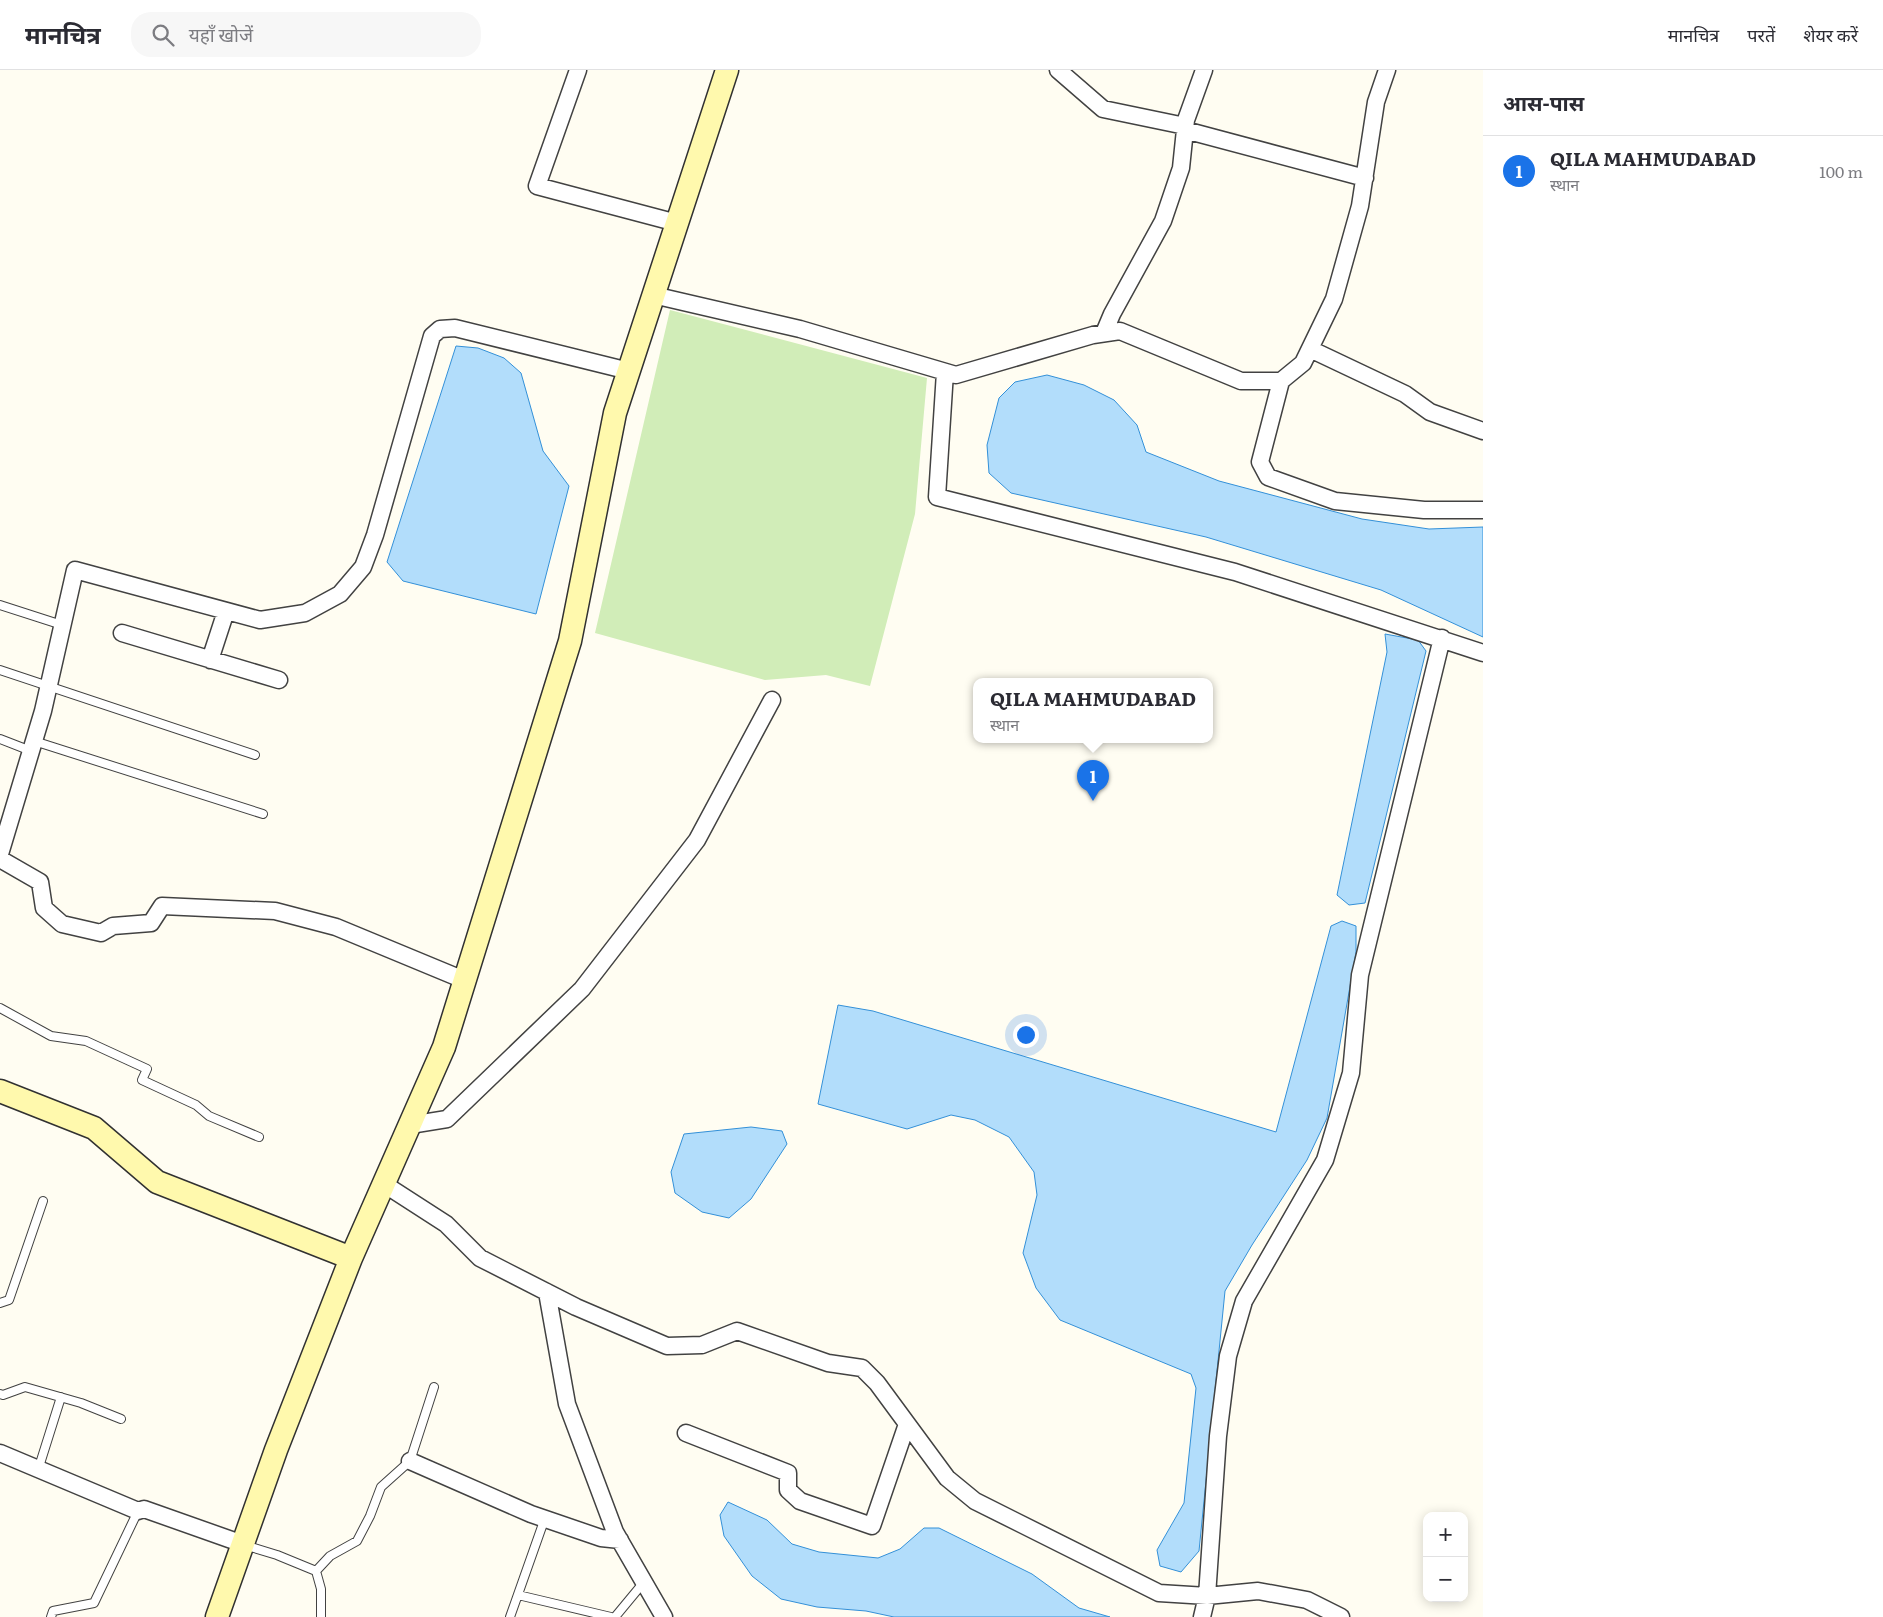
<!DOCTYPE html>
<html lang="hi">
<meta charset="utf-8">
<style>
:root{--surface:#fff;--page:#f7f7f7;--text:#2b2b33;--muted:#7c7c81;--line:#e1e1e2;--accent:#1a73e8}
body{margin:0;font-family:Literata,"Noto Sans Devanagari",serif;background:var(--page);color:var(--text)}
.controls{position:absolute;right:15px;bottom:15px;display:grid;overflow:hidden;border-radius:10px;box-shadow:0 2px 12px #0003}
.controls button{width:45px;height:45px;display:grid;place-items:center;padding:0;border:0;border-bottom:1px solid var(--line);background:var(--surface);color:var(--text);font:25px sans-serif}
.you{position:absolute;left:1025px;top:964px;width:18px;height:18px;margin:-12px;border:4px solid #fff;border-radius:50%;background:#1a73e8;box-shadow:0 0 0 8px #1a73e833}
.badge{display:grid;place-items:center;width:32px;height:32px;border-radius:50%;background:var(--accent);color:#fff;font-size:16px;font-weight:700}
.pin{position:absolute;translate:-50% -41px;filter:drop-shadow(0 1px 2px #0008)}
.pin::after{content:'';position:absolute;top:26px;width:18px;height:15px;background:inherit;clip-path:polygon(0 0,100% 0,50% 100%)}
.popup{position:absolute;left:973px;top:608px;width:240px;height:65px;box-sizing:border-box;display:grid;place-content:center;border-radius:10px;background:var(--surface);filter:drop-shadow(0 1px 4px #0005);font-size:16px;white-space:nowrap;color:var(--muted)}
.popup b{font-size:19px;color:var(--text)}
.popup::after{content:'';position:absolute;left:50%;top:100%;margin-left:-10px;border:10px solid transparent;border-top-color:var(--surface)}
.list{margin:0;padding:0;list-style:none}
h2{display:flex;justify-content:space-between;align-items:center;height:65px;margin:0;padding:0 20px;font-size:21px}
h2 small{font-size:16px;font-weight:400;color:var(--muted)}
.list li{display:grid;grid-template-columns:32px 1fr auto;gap:15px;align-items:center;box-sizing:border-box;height:70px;padding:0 20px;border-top:1px solid var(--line)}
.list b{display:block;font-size:19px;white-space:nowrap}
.list p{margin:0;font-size:16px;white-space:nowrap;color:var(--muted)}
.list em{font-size:16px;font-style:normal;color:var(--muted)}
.icon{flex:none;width:28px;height:28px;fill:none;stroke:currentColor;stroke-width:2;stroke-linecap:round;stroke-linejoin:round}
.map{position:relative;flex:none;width:1483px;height:1547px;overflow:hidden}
header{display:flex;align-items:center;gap:30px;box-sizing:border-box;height:70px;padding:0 25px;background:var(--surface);border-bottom:1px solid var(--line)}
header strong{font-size:24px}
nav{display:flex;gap:28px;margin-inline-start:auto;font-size:18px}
.search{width:350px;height:45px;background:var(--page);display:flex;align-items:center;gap:12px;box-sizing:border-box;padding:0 18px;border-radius:20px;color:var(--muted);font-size:19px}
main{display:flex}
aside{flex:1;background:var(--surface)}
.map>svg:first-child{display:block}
.green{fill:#d1edb8}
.water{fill:#b2ddfb;stroke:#3390d8}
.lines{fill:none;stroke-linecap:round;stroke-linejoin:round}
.lane-casing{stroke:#424242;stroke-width:10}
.street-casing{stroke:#424242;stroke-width:19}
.secondary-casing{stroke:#313131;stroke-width:25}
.lane{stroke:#fff;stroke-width:8}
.street{stroke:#fff;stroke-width:16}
.secondary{stroke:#fff9ad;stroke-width:22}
</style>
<header>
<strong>मानचित्र</strong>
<div class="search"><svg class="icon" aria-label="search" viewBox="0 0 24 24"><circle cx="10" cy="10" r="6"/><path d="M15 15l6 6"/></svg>यहाँ खोजें</div>
<nav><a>मानचित्र</a><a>परतें</a><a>शेयर करें</a></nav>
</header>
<main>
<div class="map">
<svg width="1483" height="1547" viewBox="0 0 1483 1547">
<rect width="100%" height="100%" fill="#fffdf2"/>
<path class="green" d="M 670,240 L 927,308 L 915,444 L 870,616 L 826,605 L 765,610 L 595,563 Z"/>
<path class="water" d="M 456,276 L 478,278 L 504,288 L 521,303 L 543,381 L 569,416 L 536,544 L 403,511 L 387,492 Z
M 1047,305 L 1084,315 L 1114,330 L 1137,355 L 1146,382 L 1219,411 L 1362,449 L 1429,459 L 1483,457 L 1483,567 L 1381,520 L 1206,467 L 1011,423 L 989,403 L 987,375 L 999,328 L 1015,312 Z
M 1385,564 L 1418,570 L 1426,581 L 1365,833 L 1349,835 L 1337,825 L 1387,582 Z
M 1342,851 L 1356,856 L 1356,882 L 1327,1048 L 1307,1090 L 1252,1175 L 1225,1221 L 1199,1481 L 1181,1502 L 1160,1496 L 1157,1480 L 1184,1433 L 1196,1318 L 1191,1304 L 1060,1250 L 1036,1218 L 1023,1183 L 1037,1125 L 1034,1102 L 1009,1067 L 975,1050 L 951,1045 L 907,1059 L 818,1034 L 838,935 L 873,941 L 1276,1062 L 1331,856 Z
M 751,1057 L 782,1061 L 787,1074 L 751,1129 L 729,1148 L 702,1142 L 675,1123 L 671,1102 L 684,1064 Z
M 728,1432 L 767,1450 L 792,1474 L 819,1482 L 878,1488 L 900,1479 L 924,1458 L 939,1458 L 1032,1504 L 1079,1538 L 1110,1547 L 894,1547 L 866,1541 L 817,1537 L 781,1529 L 752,1506 L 724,1466 L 720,1445 Z"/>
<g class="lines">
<defs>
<path id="lane" d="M 0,535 L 62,555
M 0,600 L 255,685
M 0,669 L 31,681
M 34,671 L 263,744
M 0,938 L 51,966 L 86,971 L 147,999 L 142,1010 L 196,1035 L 209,1046 L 259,1067
M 0,1233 L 9,1230 L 43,1131
M 0,1324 L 3,1325 L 25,1317 L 81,1333 L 121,1349
M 38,1400 L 61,1327
M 244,1475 L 277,1485 L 316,1501 L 321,1519 L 321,1547
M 316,1501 L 330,1486 L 357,1471 L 370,1446 L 381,1417 L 410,1391 L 434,1317
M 518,1525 L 611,1547
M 51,1547 L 53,1541 L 94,1533 L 138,1441
M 510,1547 L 545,1448
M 615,1547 L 644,1512"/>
<path id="street" d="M 578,0 L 537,116 L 677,153
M 1058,0 L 1103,39 L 1185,56
M 1185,60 L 1365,108
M 653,225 L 800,259 L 956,305 L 1093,265 L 1120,261 L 1241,311 L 1281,311 L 1303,293 L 1334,229 L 1360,136 L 1376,32 L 1387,0
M 1104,263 L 1112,244 L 1163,151 L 1181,98 L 1186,50 L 1204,0
M 1310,279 L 1405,324 L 1430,342 L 1483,361
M 945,302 L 937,427 L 1235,502 L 1483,583
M 1281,311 L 1260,392 L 1268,407 L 1335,431 L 1424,440 L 1483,440
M 122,563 L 279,610
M 210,590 L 226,541
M 0,784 L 43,641 L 75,500 L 260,550 L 305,543 L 340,524 L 363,497 L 375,465 L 432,266 L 440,259 L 455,258 L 629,301
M 0,789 L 40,812 L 44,838 L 62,854 L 101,863 L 113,856 L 151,853 L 162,836 L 275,841 L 336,857 L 464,910
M 410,1055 L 447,1049 L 582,919 L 697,770 L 772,630
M 384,1114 L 446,1154 L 480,1188 L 576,1237 L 667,1276 L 702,1275 L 737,1261 L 828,1293 L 862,1298 L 877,1313 L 947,1408 L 975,1431 L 1159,1523 L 1207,1526 L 1258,1521 L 1307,1530 L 1341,1547
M 547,1222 L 567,1334 L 615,1462 L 664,1547
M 686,1363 L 788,1403 L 788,1420 L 800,1431 L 872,1456 L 907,1354
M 0,1383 L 138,1441 L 144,1439 L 243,1474
M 410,1391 L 531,1444 L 601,1468 L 620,1470
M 1202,1547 L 1207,1526 L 1218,1366 L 1228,1286 L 1244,1231 L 1325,1090 L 1351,1003 L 1360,905 L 1442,568"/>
<path id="secondary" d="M 0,1021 L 94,1058 L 157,1112 L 351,1188
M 217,1547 L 276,1380 L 351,1188 L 444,977 L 570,571 L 615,343 L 727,0"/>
</defs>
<use href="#lane" class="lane-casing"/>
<use href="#street" class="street-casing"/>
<use href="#secondary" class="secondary-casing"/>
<use href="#lane" class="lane"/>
<use href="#street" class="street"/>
<use href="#secondary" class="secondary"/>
</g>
</svg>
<div class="controls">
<button>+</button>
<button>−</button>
</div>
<div class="you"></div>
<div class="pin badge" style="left:1093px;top:731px">1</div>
<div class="popup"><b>QILA MAHMUDABAD</b>स्थान</div>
</div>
<aside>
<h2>आस-पास<small></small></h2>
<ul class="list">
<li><span class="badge">1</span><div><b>QILA MAHMUDABAD</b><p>स्थान</p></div><em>100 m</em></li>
</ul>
</aside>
</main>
